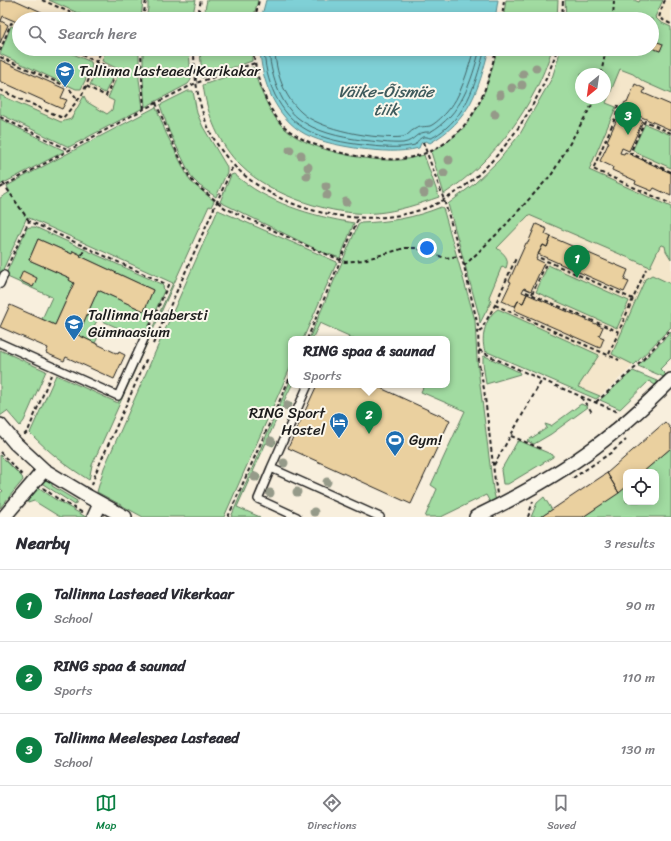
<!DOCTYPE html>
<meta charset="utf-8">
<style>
:root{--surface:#fff;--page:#f7f7f7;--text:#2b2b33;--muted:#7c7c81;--line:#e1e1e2;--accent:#0b8043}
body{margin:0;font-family:Sriracha,sans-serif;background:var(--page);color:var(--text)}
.controls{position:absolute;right:12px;bottom:12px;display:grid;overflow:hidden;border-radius:8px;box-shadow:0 2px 10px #0003}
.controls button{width:36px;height:36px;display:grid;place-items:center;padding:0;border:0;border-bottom:1px solid var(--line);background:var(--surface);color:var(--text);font:20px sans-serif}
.compass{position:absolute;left:575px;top:68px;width:36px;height:36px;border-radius:50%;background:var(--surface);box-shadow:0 2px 10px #0003;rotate:209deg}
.you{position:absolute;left:427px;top:248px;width:14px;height:14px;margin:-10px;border:3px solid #fff;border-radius:50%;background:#1a73e8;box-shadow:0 0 0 6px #1a73e833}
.badge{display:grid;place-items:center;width:26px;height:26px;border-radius:50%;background:var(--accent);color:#fff;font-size:13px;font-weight:700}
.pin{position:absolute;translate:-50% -33px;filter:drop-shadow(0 1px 2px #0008)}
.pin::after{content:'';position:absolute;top:21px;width:14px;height:12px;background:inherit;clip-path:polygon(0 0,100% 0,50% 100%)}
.popup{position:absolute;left:288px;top:336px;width:162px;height:52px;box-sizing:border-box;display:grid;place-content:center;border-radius:8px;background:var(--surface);filter:drop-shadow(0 1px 3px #0005);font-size:13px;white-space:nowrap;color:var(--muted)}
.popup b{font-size:15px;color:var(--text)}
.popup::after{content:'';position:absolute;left:50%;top:100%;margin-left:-8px;border:8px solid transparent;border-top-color:var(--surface)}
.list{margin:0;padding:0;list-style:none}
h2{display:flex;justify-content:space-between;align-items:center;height:52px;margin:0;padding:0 16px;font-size:17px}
h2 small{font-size:13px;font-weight:400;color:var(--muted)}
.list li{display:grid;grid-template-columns:26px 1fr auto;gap:12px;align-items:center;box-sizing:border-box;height:72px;padding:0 16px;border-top:1px solid var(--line)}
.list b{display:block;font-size:15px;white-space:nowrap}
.list p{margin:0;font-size:13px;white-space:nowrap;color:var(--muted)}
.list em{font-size:13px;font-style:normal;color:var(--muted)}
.icon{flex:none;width:22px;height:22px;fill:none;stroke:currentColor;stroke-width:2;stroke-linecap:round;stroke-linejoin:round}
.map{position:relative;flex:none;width:671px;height:517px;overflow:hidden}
.search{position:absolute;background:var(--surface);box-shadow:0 2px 10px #0003;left:12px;right:12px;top:12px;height:44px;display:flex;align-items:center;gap:10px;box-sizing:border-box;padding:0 14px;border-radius:22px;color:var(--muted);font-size:15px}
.sheet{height:268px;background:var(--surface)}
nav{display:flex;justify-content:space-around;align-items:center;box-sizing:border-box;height:56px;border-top:1px solid var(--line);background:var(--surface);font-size:11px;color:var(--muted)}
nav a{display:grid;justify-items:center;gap:2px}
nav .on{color:var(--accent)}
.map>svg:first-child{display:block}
.built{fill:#f4e6ca}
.green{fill:#a1dba1;stroke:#5e7c5e;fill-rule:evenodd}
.water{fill:#7fd0d6;stroke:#57888c}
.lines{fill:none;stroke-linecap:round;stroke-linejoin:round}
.shore{stroke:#446466;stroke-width:1}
.building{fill:#ead09f;stroke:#1c1c1c}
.service-casing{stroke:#1c1c1c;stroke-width:10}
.minor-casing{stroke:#1c1c1c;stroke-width:16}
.path{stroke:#1c1c1c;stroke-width:2;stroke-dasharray:4 3;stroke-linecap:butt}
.service{stroke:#fbf7ec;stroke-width:7}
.minor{stroke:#fbf7ec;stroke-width:13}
.tree{fill:#959a89}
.labels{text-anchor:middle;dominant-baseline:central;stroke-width:4;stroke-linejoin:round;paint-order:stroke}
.poi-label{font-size:15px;fill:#1c1c1c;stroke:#fbf7ec;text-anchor:start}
.water-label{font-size:16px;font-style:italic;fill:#3f5b5d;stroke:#fbf7ec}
</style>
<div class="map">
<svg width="671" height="517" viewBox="0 0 671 517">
<rect width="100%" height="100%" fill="#f8efdd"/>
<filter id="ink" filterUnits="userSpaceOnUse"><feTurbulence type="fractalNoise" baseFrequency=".025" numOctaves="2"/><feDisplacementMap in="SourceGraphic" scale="8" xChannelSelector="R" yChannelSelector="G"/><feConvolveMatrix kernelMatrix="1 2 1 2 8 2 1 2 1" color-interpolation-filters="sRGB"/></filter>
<g filter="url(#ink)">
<path class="built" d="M 0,0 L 136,0 L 135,19 L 19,19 L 19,49 L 132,49 L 131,107 L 67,142 L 0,110 Z
M 627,0 L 671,0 L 671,327 L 632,367 L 600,396 L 519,361 L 492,315 L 486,311 L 489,304 L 480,263 L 605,98 L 613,69 L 652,49 L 652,19 Z"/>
<path class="green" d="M 49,0 L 143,0 L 141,19 L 91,19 Z
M 148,0 L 196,0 L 192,18 L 146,19 L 148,8 Z
M 207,0 L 258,0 L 253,19 L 203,19 Z
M 506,0 L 558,0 L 557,19 L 503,19 Z
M 565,0 L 634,0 L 639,2 L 640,0 L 663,0 L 655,17 L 660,22 L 671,27 L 671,94 L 644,82 L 633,74 L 620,69 L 606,103 L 616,107 L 589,170 L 671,207 L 671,259 L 666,251 L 665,246 L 661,245 L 660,246 L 650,267 L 529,215 L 497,248 C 504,254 510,258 506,268 L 502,266 L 489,297 L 491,302 L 480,323 L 479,315 L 448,204 L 474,184 L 499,160 L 520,134 L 552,78 L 561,49 L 652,49 L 652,48 L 660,51 L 662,44 L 652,40 L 652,19 L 566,19 ZM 581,74 L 605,74 L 605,98 L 581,98 Z
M 11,26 L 19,30 L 19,49 L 62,49 L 91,62 L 92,66 L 81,89 L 76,89 L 0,54 Z
M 106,49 L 139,49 L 139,79 L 143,108 L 69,147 L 0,114 L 0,95 L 61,122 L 71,119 L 84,96 L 87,102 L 107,114 L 112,110 L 114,101 L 108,98 L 120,70 L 102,61 Z
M 143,49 L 189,49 L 191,80 L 188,84 L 145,107 L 143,79 Z
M 200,49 L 252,49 L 252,61 L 202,78 Z
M 497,49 L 552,49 C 535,106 494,161 444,194 L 431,152 C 444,145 460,134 469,121 C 483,103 492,72 497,49 Z
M 99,65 L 115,72 L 105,93 L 90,85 Z
M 253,67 C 258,86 270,116 285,129 C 310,151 368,162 401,160 C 409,159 416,157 424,155 L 439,197 C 419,204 398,211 377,213 C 335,217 271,196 241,166 C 219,145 207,114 203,85 Z
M 188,91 L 193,91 L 197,113 L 203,127 L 227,167 L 227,172 L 216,197 L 200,186 L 192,178 L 169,131 L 160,105 Z
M 156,107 L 166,133 L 190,181 L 214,201 L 211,207 L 209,206 L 92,465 L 89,480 C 65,465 50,453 30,433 L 56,375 L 118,403 L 173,283 L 27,217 L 0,276 L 0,198 L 10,192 L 7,186 L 25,176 Z
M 0,119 L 65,151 L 0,185 Z
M 645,124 L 671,135 L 671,168 L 635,152 L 633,149 Z
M 234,174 C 267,203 311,216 354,223 L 340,258 L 322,252 L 220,202 L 231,175 Z
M 441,207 L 443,208 L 475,320 L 477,360 L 493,489 L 496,501 L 491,504 L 486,495 L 441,517 L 425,517 L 437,489 L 431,485 L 465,411 L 421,392 L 424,385 L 447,385 L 447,339 L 348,339 L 349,336 L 320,323 L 312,339 L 309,339 L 358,225 L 361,223 C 389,222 414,218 441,207 Z
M 218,210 L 337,262 L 303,339 L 291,339 L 291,366 L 224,517 L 143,517 L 97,492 L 104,468 Z
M 30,227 L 35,227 L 161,284 L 163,286 L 164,291 L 143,339 L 98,319 L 94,326 L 102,329 L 95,343 L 78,335 L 98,290 L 144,311 L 153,290 L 80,256 L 81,255 L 73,251 L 72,254 L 38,239 L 29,260 L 70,278 L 69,280 L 74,283 L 55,325 L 42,319 L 52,297 L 5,276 L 27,228 Z
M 548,265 L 629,301 L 617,328 L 536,292 Z
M 652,275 L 671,284 L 671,327 L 634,365 L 612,354 L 644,282 L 645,279 Z
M 498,309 L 599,355 L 578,387 L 600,396 L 596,399 L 485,351 C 480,338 486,316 498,309 Z
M 671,332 L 671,358 L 660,369 L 667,376 L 664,377 L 638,366 Z
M 0,350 L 46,371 L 24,421 L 20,426 L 7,411 L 0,416 Z
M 485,356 L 519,372 L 520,374 L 486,384 L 483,363 L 483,357 Z
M 633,371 L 657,381 L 658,387 L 649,381 L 620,409 L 600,400 Z
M 291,379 L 292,385 L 284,401 L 292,404 L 289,410 L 282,407 L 269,436 L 276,442 L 273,446 L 266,443 L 253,472 L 259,475 L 260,477 L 258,481 L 250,478 L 237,507 L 260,517 L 231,517 Z
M 581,404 L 588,407 L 551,434 L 534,444 L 527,441 L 547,428 L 545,424 L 551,426 Z
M 520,441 L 553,455 L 553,457 L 508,484 L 503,484 L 501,470 L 517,442 Z
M 671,448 L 671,517 L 583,517 L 626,487 L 626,502 L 656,502 L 656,472 L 643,472 Z
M 0,455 L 22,477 L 23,480 L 0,508 L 0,493 L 3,491 L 0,488 Z
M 47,480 L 52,481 L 52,486 L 77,501 L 75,505 L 40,482 Z
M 37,486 L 53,498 L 86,517 L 60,517 L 34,501 L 28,503 L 28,496 Z
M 544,497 L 552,510 L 541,517 L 531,517 L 537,503 Z"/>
<path class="water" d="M 266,0 L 498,0 L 495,19 L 261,19 Z
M 260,49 L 489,49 C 478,91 470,120 430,143 L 426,141 L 421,143 L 419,148 C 399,153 382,151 361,149 C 343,146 322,143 305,134 C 276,118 261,81 260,49 Z"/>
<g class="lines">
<path class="shore" d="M 264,49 C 265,80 278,114 307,130 C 323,139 345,143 363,145 C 381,147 398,149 415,145 C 418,140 421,136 427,137 C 428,137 429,138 430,138 C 433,138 438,134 441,132 C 469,111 476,81 485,49
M 269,49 C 270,72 279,103 298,118 C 315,132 340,137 361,140 C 374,141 390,144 403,143 C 416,141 415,131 430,132 C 462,114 471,82 480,49
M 275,49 C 275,71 284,97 301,112 C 319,130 378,140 403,137 C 408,136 410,131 415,129 C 420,126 425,127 430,126 C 435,124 442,117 446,113 C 461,98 468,69 474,49"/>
</g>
<path class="building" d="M 0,0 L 15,0 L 57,19 L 19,19 L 19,23 L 3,16 L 1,21 L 8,25 L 0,43 Z
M 652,40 L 663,44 L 660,51 L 652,48 Z
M 0,60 L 65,89 L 61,98 L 67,100 L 62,109 L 0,81 Z
M 635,84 L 645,89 L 643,93 L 671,105 L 671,130 L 637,115 L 635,118 L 643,121 L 629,151 L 622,148 L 620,153 L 624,154 L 625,152 L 671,173 L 671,196 L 654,188 L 652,191 L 635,184 L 636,181 L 612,170 L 613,167 L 600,161 L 609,142 L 607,141 L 625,102 L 627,103 Z
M 536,224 L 547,229 L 545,234 L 551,237 L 547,247 L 543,245 L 536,259 L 544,263 L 531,291 L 524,288 L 522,292 L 527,294 L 523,303 L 518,301 L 515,306 L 511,305 L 502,301 L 511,282 L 509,281 L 526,243 L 528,243 Z
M 551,237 L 628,270 L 624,280 L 629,282 L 624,292 L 538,254 L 543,245 L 547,247 Z
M 38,239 L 72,254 L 73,251 L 81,255 L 80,256 L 153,290 L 144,311 L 98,290 L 78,335 L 118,354 L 119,352 L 125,355 L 114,379 L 66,357 L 64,361 L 46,353 L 48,348 L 0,327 L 10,305 L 55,325 L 74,283 L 69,280 L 70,278 L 29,260 Z
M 23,271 L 37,278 L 33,287 L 19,280 Z
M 527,294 L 603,327 L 599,336 L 604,338 L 600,348 L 514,310 L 518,301 L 523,303 Z
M 317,385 L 374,385 L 450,420 L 411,504 L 288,448 Z
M 665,422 L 671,429 L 671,448 L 643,472 L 626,472 L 626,487 L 619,493 L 607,473 Z
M 607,473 L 619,493 L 583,517 L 541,517 Z"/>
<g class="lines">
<defs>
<path id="service" d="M 0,284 L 4,275
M 0,343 L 118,396 L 144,339
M 271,468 L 308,385
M 297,517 L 258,499 L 271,468 L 380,517"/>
<path id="minor" d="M 0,425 L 15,443 L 44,470 L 87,496 L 125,517
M 4,517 L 44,470
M 94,517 L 100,504
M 476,517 C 517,497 559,474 595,447 C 622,427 647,404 671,380"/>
</defs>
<use href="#service" class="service-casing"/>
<use href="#minor" class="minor-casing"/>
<path class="path" d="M 42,0 L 85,19
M 665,0 L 661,10 L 659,18 L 671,24
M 143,19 L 146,0
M 197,19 L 201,0
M 255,19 L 259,0
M 502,19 L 504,0
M 562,19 L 563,0
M 613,19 L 614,0
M 69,49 L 117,71 L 106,96 L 86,86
M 141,49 L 142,79 L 144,109
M 194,49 C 194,83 200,119 219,147 C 260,209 358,233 426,208 C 485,187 540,108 557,49
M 253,49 C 256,75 263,101 280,122 C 303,149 366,161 399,159 C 408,158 418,156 426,153 C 441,148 458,134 467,122 C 483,102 491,73 496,49
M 0,51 L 11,23 L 19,27
M 0,57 L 68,87 L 78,100
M 601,74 L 606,49
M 0,90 L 63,118 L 82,95 L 102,49
M 156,103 L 175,148 L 190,178 L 195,184 L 225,208 L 305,245 L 345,262 L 363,260 L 405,248 L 416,248 L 445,258 L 461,256
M 618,105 L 616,116 L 593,169 L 671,204
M 0,117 L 69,150
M 671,133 L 645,121 L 630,153 L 671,172
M 423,142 L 444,200 L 464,266 L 478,326 L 479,364 L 484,389 L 495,481 L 497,494
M 3,183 L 29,221
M 0,188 L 144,109 L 196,83 L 255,63
M 82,255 L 85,247
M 540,258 L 633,299
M 464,266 L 501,230 L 552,174 L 596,98
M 7,267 L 29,221 L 168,285 L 148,331
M 526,292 L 619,332
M 532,294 L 547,262
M 495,305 L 619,360
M 480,332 L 495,305 L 516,258
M 307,339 L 358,219
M 153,344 L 233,166
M 479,350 L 498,360 L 542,380 L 616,411 L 618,413
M 609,354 L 646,269
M 581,397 C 584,403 589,406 592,413
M 596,402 L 635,368 L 671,329
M 24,435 L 28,431 L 51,375
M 511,436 L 542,449
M 0,452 L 23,476
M 494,465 L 542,380
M 573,478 L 612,452 L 626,440
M 92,485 L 96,472 L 147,358
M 43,488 L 58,499 L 83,513
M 228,517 L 291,375
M 528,517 L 533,501"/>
<use href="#service" class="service"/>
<use href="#minor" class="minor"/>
</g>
<g class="tree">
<circle cx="536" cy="68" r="4.5"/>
<circle cx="523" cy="74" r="4.5"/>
<circle cx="522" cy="85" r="4.5"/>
<circle cx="512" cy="88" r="4.5"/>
<circle cx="500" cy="95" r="4.5"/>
<circle cx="495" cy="114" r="4.5"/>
<circle cx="290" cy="150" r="4.5"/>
<circle cx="301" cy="155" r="4.5"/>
<circle cx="449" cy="160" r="4.5"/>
<circle cx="308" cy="167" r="4.5"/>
<circle cx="444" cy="173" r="4.5"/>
<circle cx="307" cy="176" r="4.5"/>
<circle cx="429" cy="185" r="4.5"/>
<circle cx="326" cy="186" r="4.5"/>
<circle cx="424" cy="193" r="4.5"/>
<circle cx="327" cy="195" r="4.5"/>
<circle cx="346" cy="202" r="4.5"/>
<circle cx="287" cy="406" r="4.5"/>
<circle cx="271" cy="441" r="4.5"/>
<circle cx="284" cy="463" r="4.5"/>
<circle cx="255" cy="477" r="4.5"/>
<circle cx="327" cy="482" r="4.5"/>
<circle cx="297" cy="492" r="4.5"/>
<circle cx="270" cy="493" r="4.5"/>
<circle cx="314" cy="512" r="4.5"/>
</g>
</g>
<defs>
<symbol id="school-pin" viewBox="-11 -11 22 30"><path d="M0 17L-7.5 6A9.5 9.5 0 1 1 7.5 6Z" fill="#1f6fb2" stroke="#fbf7ec"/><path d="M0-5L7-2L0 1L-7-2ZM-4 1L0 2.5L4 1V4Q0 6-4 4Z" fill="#fff"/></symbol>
<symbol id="hotel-pin" viewBox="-11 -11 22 30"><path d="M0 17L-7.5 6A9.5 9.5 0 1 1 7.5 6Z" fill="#1f6fb2" stroke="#fbf7ec"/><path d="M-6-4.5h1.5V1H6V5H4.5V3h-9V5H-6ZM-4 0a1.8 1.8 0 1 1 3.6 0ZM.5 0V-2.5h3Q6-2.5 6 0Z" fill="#fff"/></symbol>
<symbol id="stadium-pin" viewBox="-11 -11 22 30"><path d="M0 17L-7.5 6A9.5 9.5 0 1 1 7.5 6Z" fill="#1f6fb2" stroke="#fbf7ec"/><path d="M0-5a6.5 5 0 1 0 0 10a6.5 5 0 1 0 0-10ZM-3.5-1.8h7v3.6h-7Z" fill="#fff"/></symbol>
</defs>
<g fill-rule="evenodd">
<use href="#school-pin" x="54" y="60" width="22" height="30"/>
<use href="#school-pin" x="63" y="313" width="22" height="30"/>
<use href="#hotel-pin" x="328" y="411" width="22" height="30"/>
<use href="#stadium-pin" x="384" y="429" width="22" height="30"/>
</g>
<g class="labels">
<g class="poi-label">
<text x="79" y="71">Tallinna Lasteaed Karikakar</text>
<text x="88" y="315">Tallinna Haabersti<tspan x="88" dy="17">Gümnaasium</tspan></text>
<text x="325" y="413" text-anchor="end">RING Sport<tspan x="325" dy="17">Hostel</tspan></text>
<text x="409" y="440">Gym!</text>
</g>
<g class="water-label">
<text x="386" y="91">Väike-Õismäe<tspan x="386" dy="18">tiik</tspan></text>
</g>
</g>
</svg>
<div class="controls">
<button><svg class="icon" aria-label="locate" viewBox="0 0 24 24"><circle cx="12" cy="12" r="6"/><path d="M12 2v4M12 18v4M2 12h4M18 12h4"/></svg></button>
</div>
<svg class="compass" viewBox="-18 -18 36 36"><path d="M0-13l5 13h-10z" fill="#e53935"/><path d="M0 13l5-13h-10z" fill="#7c7c81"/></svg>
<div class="you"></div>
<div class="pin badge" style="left:577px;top:278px">1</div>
<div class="pin badge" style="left:369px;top:434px">2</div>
<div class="popup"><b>RING spaa &amp; saunad</b>Sports</div>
<div class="pin badge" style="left:628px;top:135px">3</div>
<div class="search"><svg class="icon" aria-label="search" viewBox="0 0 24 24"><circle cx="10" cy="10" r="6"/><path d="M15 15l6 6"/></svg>Search here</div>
</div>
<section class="sheet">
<h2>Nearby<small>3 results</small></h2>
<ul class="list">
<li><span class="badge">1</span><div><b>Tallinna Lasteaed Vikerkaar</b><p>School</p></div><em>90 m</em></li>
<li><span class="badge">2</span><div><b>RING spaa &amp; saunad</b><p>Sports</p></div><em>110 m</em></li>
<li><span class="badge">3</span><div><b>Tallinna Meelespea Lasteaed</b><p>School</p></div><em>130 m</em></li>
</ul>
</section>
<nav>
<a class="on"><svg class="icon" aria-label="map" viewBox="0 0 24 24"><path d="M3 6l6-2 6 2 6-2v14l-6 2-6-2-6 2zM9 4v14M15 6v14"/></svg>Map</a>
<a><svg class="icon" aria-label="directions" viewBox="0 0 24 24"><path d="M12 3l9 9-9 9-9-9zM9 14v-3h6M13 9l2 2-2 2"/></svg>Directions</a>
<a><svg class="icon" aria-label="saved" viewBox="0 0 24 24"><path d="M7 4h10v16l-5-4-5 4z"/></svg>Saved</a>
</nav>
